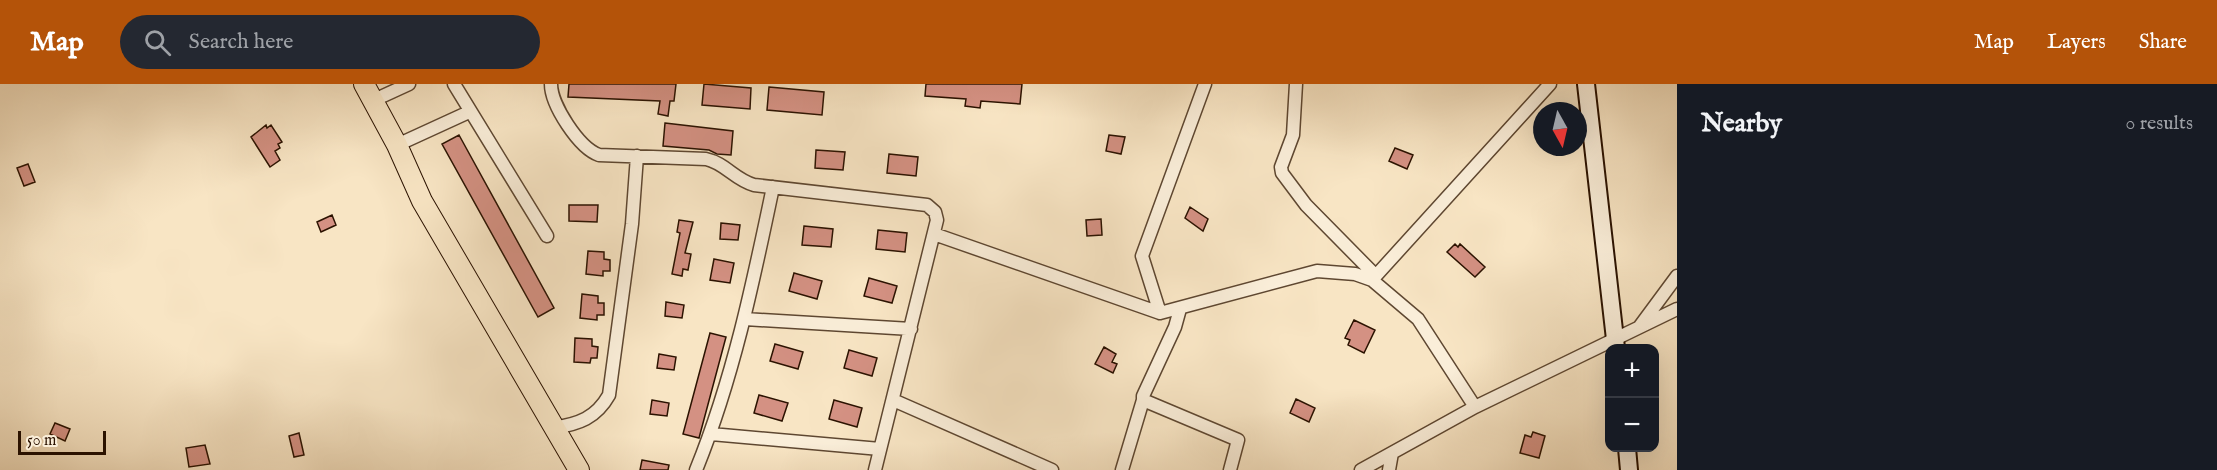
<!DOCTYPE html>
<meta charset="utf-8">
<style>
:root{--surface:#171b24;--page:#242831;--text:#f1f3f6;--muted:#9ea1a6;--line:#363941;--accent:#b45309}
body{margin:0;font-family:"IM FELL English",serif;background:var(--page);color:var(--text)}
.controls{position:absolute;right:18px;bottom:18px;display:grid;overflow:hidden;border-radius:12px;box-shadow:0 6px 24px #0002}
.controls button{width:54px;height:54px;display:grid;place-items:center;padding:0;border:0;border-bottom:2px solid var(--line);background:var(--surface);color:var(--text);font:30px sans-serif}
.compass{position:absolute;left:1533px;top:18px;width:54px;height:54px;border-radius:50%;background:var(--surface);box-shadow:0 6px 24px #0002;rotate:172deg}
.scale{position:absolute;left:18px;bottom:15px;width:88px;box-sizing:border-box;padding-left:6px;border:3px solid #2b1200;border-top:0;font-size:16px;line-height:21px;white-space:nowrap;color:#2b1200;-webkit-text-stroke:4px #faeed9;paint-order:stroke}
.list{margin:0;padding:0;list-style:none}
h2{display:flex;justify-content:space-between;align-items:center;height:78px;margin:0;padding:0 24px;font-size:26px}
h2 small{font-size:20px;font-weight:400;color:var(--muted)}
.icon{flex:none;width:33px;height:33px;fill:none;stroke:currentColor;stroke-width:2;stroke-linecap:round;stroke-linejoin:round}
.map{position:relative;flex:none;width:1677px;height:386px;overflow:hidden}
header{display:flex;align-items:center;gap:36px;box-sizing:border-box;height:84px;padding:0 30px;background:var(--accent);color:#fff}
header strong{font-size:28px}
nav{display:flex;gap:33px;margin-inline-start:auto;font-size:21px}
.search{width:420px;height:54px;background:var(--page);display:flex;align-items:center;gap:15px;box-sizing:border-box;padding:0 21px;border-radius:33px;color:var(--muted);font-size:22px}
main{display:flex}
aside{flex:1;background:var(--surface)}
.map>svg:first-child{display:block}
.building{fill:#d49183;stroke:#2b1200;stroke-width:1.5}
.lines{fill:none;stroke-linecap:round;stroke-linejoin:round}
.street-casing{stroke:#5e4731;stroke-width:15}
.secondary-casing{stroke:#2b1200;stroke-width:20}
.primary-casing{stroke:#2b1200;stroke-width:22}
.street{stroke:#faeed9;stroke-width:12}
.secondary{stroke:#faeed9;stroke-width:16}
.primary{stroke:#f8e5c4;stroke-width:20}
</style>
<header>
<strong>Map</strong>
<div class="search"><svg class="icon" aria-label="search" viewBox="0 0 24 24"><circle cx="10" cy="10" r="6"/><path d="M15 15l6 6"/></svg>Search here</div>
<nav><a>Map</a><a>Layers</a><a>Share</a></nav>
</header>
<main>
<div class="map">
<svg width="1677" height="386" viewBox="0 0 1677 386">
<rect width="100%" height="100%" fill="#f8e5c4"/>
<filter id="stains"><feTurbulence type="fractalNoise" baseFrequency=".00333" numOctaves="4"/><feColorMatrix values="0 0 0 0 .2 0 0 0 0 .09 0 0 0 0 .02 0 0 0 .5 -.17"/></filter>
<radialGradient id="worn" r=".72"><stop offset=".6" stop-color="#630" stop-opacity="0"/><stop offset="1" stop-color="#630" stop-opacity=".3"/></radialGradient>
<path class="building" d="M 569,0 L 676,0 L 674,17 L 670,17 L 668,32 L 658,30 L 660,17 L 568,13 Z
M 704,0 L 751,4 L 750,25 L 702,21 Z
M 926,0 L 1022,0 L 1020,20 L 981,17 L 980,24 L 965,22 L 966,15 L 925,12 Z
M 769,3 L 824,8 L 822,31 L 767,26 Z
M 665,39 L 733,47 L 731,71 L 717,70 L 709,66 L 663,62 Z
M 266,41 L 267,44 L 271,41 L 282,58 L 278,60 L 280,64 L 275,67 L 280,76 L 270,83 L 251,53 Z
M 459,51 L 554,224 L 538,233 L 442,60 Z
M 1109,51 L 1125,53 L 1121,70 L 1106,67 Z
M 1395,64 L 1413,71 L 1407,85 L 1389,77 Z
M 816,66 L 845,68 L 843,86 L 815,84 Z
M 889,70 L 918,73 L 916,92 L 887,89 Z
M 28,80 L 35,98 L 24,102 L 17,84 Z
M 569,121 L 598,121 L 597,138 L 569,137 Z
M 1190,123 L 1208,135 L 1203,147 L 1185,134 Z
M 332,131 L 336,141 L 321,148 L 317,138 Z
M 1101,135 L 1102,151 L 1087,152 L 1086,136 Z
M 679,136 L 693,138 L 685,169 L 691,170 L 688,186 L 683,185 L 682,192 L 672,190 L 680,149 L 677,148 Z
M 721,139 L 740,141 L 738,156 L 720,155 Z
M 804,142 L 833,145 L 831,163 L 802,161 Z
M 878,146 L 907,149 L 905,168 L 876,165 Z
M 1455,160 L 1458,163 L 1460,160 L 1485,183 L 1475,193 L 1447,168 Z
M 588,167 L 604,168 L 604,175 L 610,176 L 610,187 L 603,187 L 603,192 L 586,190 Z
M 714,175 L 734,179 L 730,199 L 710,196 Z
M 794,189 L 822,197 L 817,215 L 789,207 Z
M 869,194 L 897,202 L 892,219 L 864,212 Z
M 582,210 L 598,212 L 598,219 L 604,219 L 604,231 L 597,231 L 597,236 L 580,234 Z
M 666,218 L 684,221 L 682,234 L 665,232 Z
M 1354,236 L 1375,246 L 1364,269 L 1348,261 L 1350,256 L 1345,254 Z
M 710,249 L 726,253 L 699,354 L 683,350 Z
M 575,254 L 592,255 L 592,262 L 598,263 L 597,274 L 591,274 L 590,279 L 574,278 Z
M 775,260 L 803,268 L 798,285 L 770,277 Z
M 1104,263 L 1116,270 L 1112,278 L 1117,280 L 1113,289 L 1095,280 Z
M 849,266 L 877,274 L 872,292 L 844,284 Z
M 659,270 L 676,273 L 674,286 L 657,284 Z
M 759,311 L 788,319 L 782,337 L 754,329 Z
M 1296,315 L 1315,324 L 1309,338 L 1290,329 Z
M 652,316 L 669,319 L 667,332 L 650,330 Z
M 834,316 L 862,324 L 857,343 L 829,335 Z
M 55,339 L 70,345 L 65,357 L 50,350 Z
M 1533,348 L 1545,352 L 1539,374 L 1520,369 L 1525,351 L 1531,353 Z
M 299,349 L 304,371 L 294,373 L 289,352 Z
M 205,361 L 210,380 L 189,383 L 186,364 Z
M 642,376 L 669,381 L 668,386 L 640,386 Z"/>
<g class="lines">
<defs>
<path id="street" d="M 454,0 L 547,152
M 551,0 C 551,21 579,64 599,71 L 706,75 C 725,79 735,96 754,101 L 927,121 L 935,128 L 937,136 L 875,386
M 1296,0 L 1293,51 L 1281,83 L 1282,89 L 1306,121 L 1376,192
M 372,17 L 409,0
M 397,61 L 469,28
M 934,150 L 1160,229 L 1317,187 L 1355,190 L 1372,196 L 1418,235 L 1475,323
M 1372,196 L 1550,0
M 1180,225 L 1175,243 L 1143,312 L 1143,316 L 1238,356 L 1230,386
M 1160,229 L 1142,172 L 1205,0
M 745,235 L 911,245
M 1640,242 L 1677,192
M 893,316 L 1052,386
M 553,344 C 579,340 596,334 609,311 L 632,140 L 637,72
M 711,350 L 880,365
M 696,386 C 733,295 753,199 773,103
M 1122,386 L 1143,316
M 1361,386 L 1475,323 L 1677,225
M 1389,386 L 1392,369"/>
<path id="secondary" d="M 1586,0 L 1616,264
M 1627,364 L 1629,386"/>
<path id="primary" d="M 364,0 L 397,61 L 422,117 L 579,386"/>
</defs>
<use href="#street" class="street-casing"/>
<use href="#secondary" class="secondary-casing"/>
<use href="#primary" class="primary-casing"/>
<use href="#street" class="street"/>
<use href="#secondary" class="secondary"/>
<use href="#primary" class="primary"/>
</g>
<rect width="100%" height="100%" filter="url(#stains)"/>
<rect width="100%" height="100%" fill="url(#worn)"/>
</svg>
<div class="controls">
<button>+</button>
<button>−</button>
</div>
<svg class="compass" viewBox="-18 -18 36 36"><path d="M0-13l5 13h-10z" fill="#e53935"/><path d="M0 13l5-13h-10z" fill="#9ea1a6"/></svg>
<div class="scale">50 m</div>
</div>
<aside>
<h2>Nearby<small>0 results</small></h2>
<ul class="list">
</ul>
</aside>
</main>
